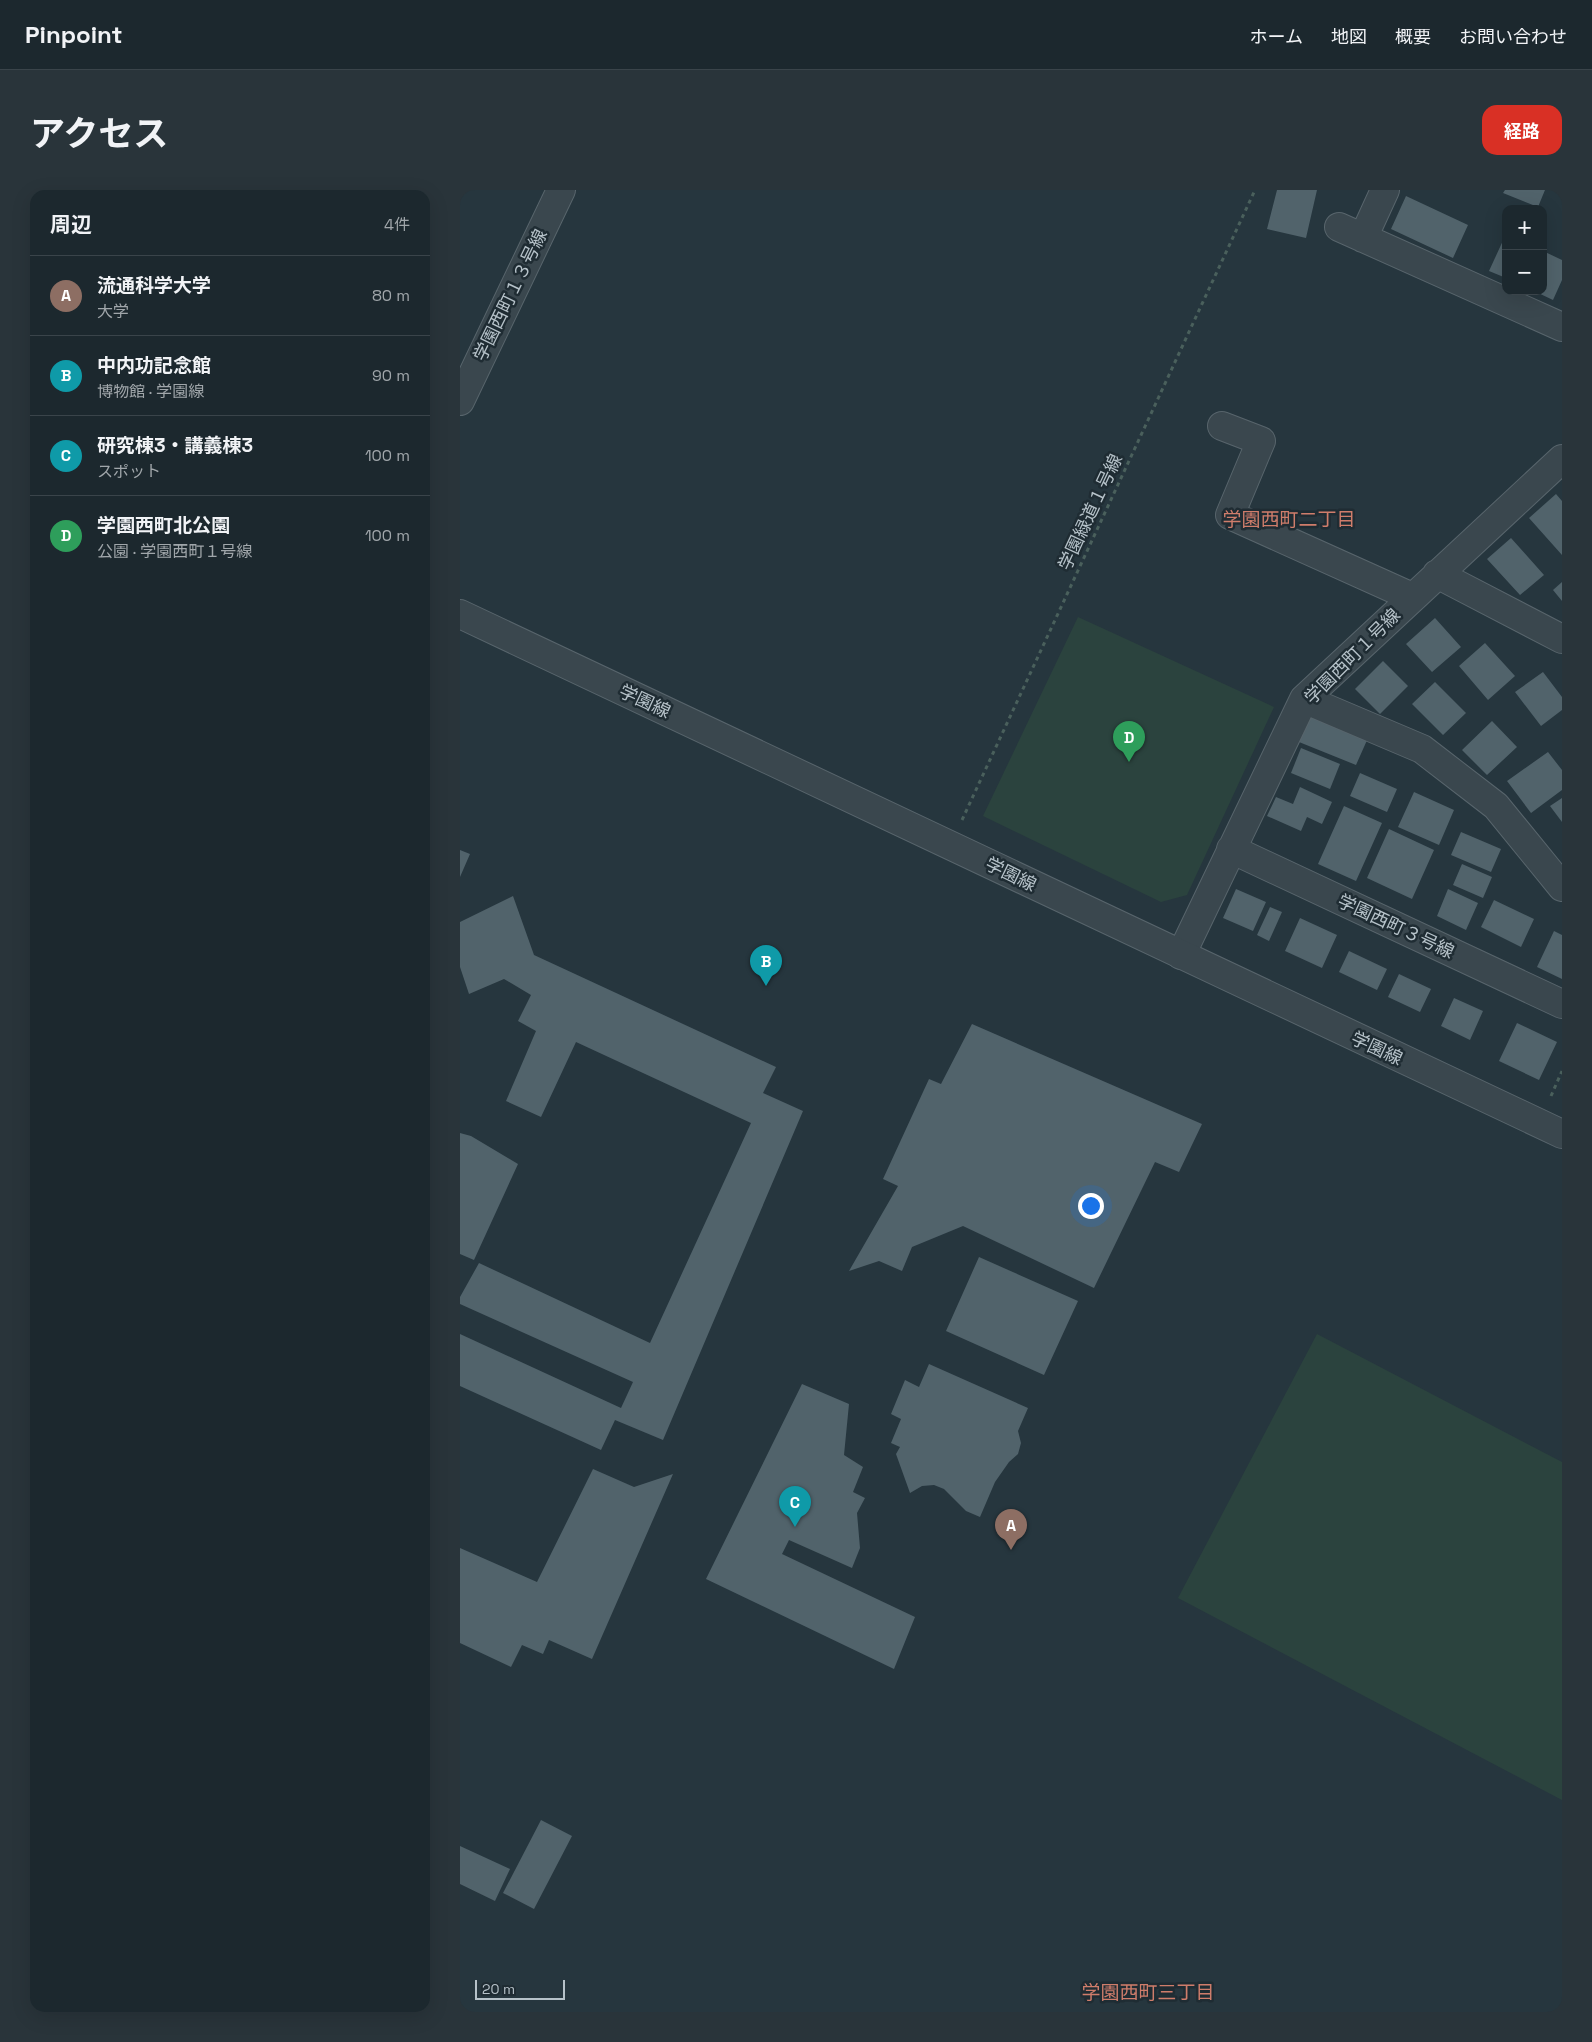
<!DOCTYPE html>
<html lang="ja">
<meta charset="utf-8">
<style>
:root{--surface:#1c282e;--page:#29343a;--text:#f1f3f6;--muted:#a0a6aa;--line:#3a444a;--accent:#d93025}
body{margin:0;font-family:"Space Grotesk","Noto Sans JP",sans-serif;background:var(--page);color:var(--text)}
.controls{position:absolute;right:15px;top:15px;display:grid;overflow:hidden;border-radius:10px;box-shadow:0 5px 20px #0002}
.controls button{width:45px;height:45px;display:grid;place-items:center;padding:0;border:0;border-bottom:1px solid var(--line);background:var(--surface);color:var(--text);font:25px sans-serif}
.scale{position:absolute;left:15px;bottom:12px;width:90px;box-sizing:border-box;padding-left:5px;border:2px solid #b6c2c9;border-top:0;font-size:14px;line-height:18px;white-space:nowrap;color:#b6c2c9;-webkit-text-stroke:4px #1f2c33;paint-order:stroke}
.you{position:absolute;left:630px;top:1015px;width:18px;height:18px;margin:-12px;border:4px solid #fff;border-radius:50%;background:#1a73e8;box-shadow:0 0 0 8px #1a73e833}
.badge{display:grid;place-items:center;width:32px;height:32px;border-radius:50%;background:var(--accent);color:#fff;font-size:16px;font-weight:700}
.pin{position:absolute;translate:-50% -41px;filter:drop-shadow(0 1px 2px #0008)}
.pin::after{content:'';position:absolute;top:26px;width:18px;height:15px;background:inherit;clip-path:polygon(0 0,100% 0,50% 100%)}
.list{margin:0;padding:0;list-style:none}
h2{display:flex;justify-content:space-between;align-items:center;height:65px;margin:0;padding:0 20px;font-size:21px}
h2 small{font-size:16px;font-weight:400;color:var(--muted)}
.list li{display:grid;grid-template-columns:32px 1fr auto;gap:15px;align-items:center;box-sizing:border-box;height:80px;padding:0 20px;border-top:1px solid var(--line)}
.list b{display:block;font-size:19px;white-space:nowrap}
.list p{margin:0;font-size:16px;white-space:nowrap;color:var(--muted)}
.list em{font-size:16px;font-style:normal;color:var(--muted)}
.map{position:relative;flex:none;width:1102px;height:1822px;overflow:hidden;border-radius:15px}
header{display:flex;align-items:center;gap:30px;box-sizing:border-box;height:70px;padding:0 25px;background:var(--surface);border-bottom:1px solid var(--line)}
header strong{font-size:24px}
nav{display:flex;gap:28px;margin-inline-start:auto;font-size:18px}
.intro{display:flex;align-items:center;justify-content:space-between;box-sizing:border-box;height:120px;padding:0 30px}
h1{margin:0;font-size:35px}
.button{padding:12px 22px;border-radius:15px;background:var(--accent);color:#fff;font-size:18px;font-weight:700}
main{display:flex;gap:30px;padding:0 30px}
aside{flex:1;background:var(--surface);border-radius:15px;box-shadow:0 5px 20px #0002}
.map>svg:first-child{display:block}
.green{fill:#2b433e}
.building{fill:#51636b}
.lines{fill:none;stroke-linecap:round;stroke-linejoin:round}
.minor-casing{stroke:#58656c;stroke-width:30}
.tertiary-casing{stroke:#58656c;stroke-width:30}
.path{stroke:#4a605c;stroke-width:3;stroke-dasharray:4 4;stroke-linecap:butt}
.minor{stroke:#3a474e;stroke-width:28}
.tertiary{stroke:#3a474e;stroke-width:28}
.labels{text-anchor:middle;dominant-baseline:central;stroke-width:5;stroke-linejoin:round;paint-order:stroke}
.street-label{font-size:18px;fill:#b6c2c9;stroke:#1f2c33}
.neighbourhood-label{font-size:19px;fill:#cf7d6b;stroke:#1f2c33}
</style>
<header>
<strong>Pinpoint</strong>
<nav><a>ホーム</a><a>地図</a><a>概要</a><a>お問い合わせ</a></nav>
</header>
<div class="intro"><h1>アクセス</h1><a class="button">経路</a></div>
<main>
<aside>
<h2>周辺<small>4件</small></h2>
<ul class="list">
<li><span class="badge" style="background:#8d6e63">A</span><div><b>流通科学大学</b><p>大学</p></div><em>80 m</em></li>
<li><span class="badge" style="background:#0f9aa8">B</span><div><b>中内功記念館</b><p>博物館 · 学園線</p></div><em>90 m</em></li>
<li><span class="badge" style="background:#0f9aa8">C</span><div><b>研究棟3・講義棟3</b><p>スポット</p></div><em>100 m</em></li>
<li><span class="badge" style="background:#2e9e5b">D</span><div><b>学園西町北公園</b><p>公園 · 学園西町１号線</p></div><em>100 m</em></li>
</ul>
</aside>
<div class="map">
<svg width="1102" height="1822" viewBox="0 0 1102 1822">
<rect width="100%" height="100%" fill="#26363e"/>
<path class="green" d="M 618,427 L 814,517 L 727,705 L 701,712 L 523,626 Z
M 857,1144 L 1102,1272 L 1102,1610 L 718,1408 Z"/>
<path class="building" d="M 817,0 L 857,0 L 846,48 L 807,39 Z
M 1045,0 L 1085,0 L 1078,17 L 1043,3 Z
M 946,6 L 1008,35 L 993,68 L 931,39 Z
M 1046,44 L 1046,88 L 1029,81 Z
M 1083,61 L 1102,70 L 1102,90 L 1093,110 L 1074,101 L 1083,101 Z
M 1096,304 L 1102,311 L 1102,365 L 1069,328 Z
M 1051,348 L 1084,385 L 1060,405 L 1027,369 Z
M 1102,392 L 1102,411 L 1093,400 Z
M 975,428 L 1001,457 L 972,482 L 946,454 Z
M 1025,453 L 1055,486 L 1028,510 L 999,476 Z
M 923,471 L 948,496 L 920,524 L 895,499 Z
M 1083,482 L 1102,507 L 1102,520 L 1081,536 L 1055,502 Z
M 975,492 L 1006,523 L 983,545 L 952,514 Z
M 851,525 L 908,548 L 896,575 L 839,552 Z
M 1032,531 L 1057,557 L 1027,585 L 1002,560 Z
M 841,558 L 880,574 L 870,599 L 831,583 Z
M 1088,562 L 1102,580 L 1102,600 L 1071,623 L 1047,591 Z
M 900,583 L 937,599 L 927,622 L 890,606 Z
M 840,597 L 872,612 L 862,634 L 847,627 L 841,641 L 807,626 L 816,607 L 833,614 Z
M 954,602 L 994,620 L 979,655 L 938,637 Z
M 1102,608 L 1102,632 L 1090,616 Z
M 884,616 L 922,633 L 896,691 L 858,674 Z
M 929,639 L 974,660 L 952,709 L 907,688 Z
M 1001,642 L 1041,659 L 1031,682 L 991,665 Z
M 0,660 L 10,664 L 0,687 Z
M 1002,674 L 1032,687 L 1023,708 L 993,695 Z
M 776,699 L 806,712 L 793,741 L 763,728 Z
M 988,699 L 1018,713 L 1006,740 L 977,726 Z
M 53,706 L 74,765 L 316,877 L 303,903 L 343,921 L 203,1250 L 155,1230 L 141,1260 L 0,1196 L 0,1144 L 161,1218 L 173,1192 L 0,1114 L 0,1107 L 19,1073 L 190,1153 L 291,933 L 116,852 L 81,927 L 46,911 L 76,841 L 58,831 L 71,805 L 44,789 L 9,804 L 0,777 L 0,732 Z
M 1034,710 L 1074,729 L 1061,757 L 1021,737 Z
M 810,717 L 822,722 L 809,751 L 797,745 Z
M 840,728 L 877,745 L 862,778 L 825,761 Z
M 1094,741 L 1102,745 L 1102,789 L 1077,777 Z
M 889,761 L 927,779 L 917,800 L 879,782 Z
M 939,784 L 971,799 L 960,822 L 928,807 Z
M 994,808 L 1023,821 L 1010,850 L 981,836 Z
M 1057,833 L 1097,852 L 1079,890 L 1039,871 Z
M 512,834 L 742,934 L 719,982 L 695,972 L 634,1098 L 503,1036 L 452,1057 L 442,1081 L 419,1071 L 389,1081 L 438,996 L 423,989 L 469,889 L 481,894 Z
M 0,943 L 11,946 L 58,974 L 14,1070 L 0,1064 Z
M 519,1067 L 618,1111 L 584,1185 L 486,1141 Z
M 469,1174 L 568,1218 L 558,1241 L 561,1253 L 558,1264 L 549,1272 L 535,1292 L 520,1327 L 506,1321 L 484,1299 L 474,1295 L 462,1296 L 450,1303 L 436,1264 L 440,1257 L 431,1253 L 441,1229 L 431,1224 L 445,1190 L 459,1197 Z
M 342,1194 L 389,1214 L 384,1265 L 403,1277 L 393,1302 L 405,1308 L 397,1323 L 400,1358 L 392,1378 L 329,1350 L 322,1364 L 455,1427 L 434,1479 L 246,1389 Z
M 133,1279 L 174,1297 L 213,1284 L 132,1469 L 89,1450 L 83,1464 L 62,1455 L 51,1477 L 0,1453 L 0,1358 L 77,1392 Z
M 81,1630 L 112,1646 L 74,1719 L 43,1703 Z
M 0,1656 L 50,1679 L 35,1711 L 0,1694 Z"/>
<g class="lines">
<defs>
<path id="minor" d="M 879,37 L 1102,137
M 903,48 L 925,0
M 0,211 L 101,0
M 762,236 L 801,251 L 770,325 L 952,407
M 977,384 L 1102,449
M 844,509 L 962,559 L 1036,616 L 1102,697
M 771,659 L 1102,814
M 721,765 L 844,509 L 1102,269"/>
<path id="tertiary" d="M 0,424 L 1102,944"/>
</defs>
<use href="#minor" class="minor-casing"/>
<use href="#tertiary" class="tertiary-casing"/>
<path class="path" d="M 502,630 L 795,0
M 1091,906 L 1102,881"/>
<use href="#minor" class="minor"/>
<use href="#tertiary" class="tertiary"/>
</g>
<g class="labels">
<g class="street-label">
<text transform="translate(50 105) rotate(-64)">学園西町１３号線</text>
<text transform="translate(630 322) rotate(-65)">学園緑道１号線</text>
<text transform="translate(892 466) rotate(-45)">学園西町１号線</text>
<text transform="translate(185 511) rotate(25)">学園線</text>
<text transform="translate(551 684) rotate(26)">学園線</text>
<text transform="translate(936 736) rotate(25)">学園西町３号線</text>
<text transform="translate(917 858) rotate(25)">学園線</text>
</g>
<g class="neighbourhood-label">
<text x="829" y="329">学園西町二丁目</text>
<text x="688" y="1802">学園西町三丁目</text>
</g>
</g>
</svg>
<div class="controls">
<button>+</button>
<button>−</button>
</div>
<div class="scale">20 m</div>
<div class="you"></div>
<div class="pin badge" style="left:551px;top:1360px;background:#8d6e63">A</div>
<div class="pin badge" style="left:306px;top:796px;background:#0f9aa8">B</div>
<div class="pin badge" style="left:335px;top:1337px;background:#0f9aa8">C</div>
<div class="pin badge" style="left:669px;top:572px;background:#2e9e5b">D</div>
</div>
</main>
